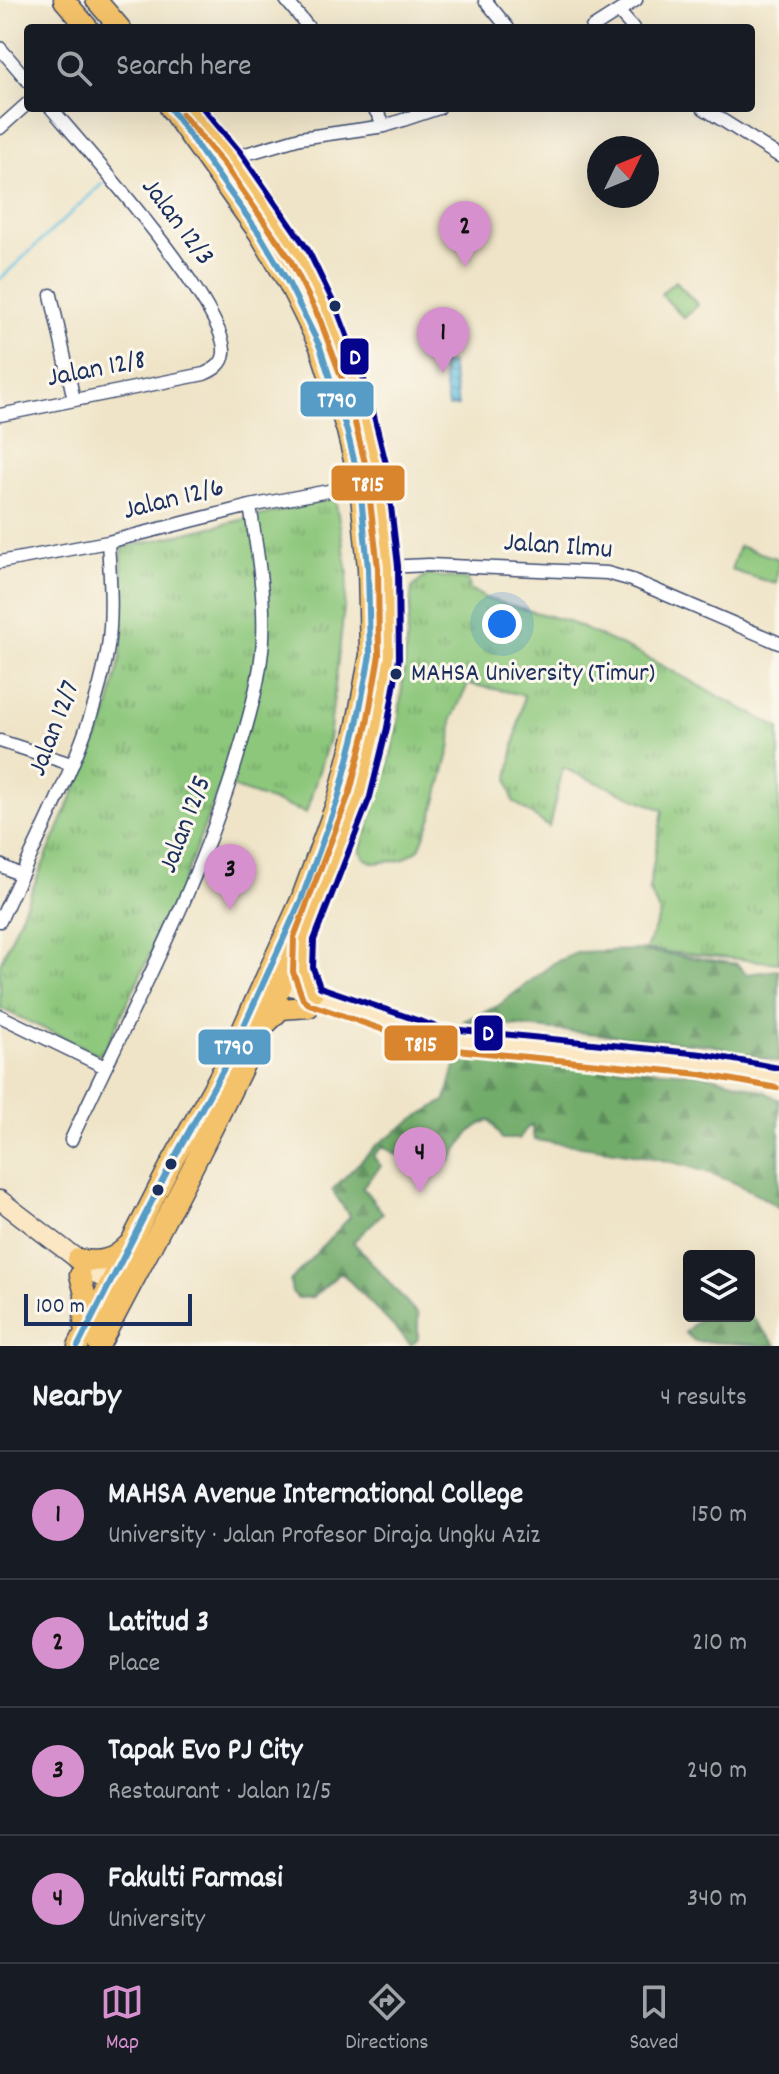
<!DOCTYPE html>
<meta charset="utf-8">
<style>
:root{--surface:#171b24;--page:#20242c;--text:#f1f3f6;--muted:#9ea1a6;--line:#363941;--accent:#d690ce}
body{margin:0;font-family:Dekko,sans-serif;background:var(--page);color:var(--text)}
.controls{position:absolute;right:24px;bottom:24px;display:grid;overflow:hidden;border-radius:8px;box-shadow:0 8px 32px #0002}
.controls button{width:72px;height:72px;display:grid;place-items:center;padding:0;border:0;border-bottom:2px solid var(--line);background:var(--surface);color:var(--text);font:40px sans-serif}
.compass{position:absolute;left:587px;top:136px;width:72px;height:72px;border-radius:50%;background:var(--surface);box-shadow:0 8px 32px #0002;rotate:47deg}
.scale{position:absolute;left:24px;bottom:20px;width:168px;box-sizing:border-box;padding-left:8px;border:4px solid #1b2f5e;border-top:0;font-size:22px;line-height:28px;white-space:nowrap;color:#1b2f5e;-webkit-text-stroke:6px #fbf7ec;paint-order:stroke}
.you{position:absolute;left:502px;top:624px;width:28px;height:28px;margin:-20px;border:6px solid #fff;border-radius:50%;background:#1a73e8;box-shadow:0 0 0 12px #1a73e833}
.badge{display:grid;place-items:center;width:52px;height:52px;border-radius:50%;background:var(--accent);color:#111;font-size:26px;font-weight:700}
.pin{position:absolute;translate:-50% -66px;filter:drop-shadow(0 2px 4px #0008)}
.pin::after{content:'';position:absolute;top:42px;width:28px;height:24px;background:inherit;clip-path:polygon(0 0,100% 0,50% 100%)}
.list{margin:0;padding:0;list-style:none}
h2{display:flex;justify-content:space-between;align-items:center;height:104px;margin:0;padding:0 32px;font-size:34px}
h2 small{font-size:26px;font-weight:400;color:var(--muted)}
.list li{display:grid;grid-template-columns:52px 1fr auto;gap:24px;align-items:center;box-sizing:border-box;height:128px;padding:0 32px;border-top:2px solid var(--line)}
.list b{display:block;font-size:30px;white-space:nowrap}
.list p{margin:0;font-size:26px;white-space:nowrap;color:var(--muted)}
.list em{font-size:26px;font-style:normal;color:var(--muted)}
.icon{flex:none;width:44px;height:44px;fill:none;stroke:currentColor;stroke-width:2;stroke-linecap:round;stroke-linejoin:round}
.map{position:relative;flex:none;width:779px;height:1346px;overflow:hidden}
.search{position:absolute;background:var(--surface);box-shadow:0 8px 32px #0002;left:24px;right:24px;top:24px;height:88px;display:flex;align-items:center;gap:20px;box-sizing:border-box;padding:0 28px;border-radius:8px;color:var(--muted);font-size:30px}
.sheet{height:616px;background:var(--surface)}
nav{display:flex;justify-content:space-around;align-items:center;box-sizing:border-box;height:112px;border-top:2px solid var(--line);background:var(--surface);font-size:22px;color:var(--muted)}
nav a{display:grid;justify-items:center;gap:4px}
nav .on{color:var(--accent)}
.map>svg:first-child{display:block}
.grass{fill:url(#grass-tufts);stroke:#547b6c;stroke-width:2}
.forest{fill:url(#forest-firs);stroke:#466e64;stroke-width:2}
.park{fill:#8dc77b;stroke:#547b6c;stroke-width:2}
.water{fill:url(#water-rules);stroke:#3e789f;stroke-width:2}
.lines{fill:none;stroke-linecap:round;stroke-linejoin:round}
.stream{stroke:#62c0e0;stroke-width:3}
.street-casing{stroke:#3b4a6e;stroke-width:15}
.secondary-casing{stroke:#3b4a6e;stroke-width:21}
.primary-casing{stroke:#3b4a6e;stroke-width:23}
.street{stroke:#fff;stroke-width:12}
.secondary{stroke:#fbe7c3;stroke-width:18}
.primary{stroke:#f4c26a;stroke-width:20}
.bus-1-casing{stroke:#fbf7ec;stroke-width:12}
.bus-2-casing{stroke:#fbf7ec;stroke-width:12}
.bus-3-casing{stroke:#fbf7ec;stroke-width:12}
.bus-1{stroke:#579cc6;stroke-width:6}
.bus-2{stroke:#d9852e;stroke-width:6}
.bus-3{stroke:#06038d;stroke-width:6}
.bus-dot{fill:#1b2f5e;stroke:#fbf7ec;stroke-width:3}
.labels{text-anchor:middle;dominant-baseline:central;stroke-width:6;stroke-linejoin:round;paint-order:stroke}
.bus-label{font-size:26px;fill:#1b2f5e;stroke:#fbf7ec;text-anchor:start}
.street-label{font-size:28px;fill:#1b2f5e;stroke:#fbf7ec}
.line-badge{stroke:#fbf7ec;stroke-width:3}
.badge-label{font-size:22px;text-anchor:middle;font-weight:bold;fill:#fff}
</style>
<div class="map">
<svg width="779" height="1346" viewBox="0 0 779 1346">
<defs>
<pattern id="grass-tufts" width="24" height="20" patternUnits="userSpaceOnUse" patternTransform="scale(2)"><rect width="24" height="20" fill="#8dc77b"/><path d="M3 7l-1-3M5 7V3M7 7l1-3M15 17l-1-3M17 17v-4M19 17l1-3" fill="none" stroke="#72a268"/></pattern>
<pattern id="forest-firs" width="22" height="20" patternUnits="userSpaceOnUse" patternTransform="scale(2)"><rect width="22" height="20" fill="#72ac6b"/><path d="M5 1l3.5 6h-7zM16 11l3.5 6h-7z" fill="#5d8c5b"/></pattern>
<pattern id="water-rules" width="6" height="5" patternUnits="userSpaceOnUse" patternTransform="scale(2)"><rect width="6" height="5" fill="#62c0e0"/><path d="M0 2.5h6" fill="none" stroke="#509cb9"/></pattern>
</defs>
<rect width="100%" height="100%" fill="#fbf7ec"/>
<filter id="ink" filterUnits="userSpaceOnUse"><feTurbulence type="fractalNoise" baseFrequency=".0125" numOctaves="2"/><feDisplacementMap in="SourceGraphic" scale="16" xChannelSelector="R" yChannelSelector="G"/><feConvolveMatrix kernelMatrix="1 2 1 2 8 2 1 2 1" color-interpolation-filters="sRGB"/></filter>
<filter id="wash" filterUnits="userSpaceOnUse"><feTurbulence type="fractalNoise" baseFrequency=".006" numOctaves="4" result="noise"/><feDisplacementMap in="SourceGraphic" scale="32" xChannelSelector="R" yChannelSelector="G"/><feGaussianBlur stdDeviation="1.8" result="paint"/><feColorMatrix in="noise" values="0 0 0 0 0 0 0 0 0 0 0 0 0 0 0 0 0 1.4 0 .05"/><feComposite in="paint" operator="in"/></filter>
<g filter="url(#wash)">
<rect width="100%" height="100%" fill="#efe4c7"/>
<path class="grass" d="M 335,498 L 348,573 L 329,738 L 306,813 L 221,783 L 178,895 L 102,1056 L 0,1008 L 0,964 L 107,716 L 121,656 L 122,548 Z
M 427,575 L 468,580 L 470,589 L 487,599 L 567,621 L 640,654 L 779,728 L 779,963 L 646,950 L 660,914 L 649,889 L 663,810 L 563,768 L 549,827 L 513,801 L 508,778 L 524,695 L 468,684 L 452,719 L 451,745 L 432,817 L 419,849 L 402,860 L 374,863 L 364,858 L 360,850 L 389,764 L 399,717 L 412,588 Z"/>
<path class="forest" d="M 641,950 L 737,964 L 746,974 L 779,970 L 779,1062 L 710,1045 L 463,1021 L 498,1006 L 555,962 L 579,952 Z
M 458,1055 L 703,1074 L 734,1082 L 765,1092 L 779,1100 L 779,1208 C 710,1159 617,1151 534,1140 L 532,1125 L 526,1129 L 519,1139 L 502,1139 L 490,1120 C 469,1127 461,1144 450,1162 L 437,1147 L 420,1134 L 396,1155 L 383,1146 L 373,1156 L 381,1166 L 362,1187 L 383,1213 L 353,1242 L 418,1315 L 418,1339 L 411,1345 L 341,1272 L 313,1297 L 298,1298 L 292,1292 L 290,1281 L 350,1217 L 332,1190 L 377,1145 L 415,1118 L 446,1100 Z
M 749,1314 L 777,1346 L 695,1341 L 685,1333 L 702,1316 Z"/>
<path class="park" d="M 675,281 L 698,305 L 684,318 L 661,294 Z
M 739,546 L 779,559 L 776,584 L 731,570 Z"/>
<path class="water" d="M 451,363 L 458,406 L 448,407 L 441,364 Z"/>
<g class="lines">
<path class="stream" d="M 0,279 L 103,183"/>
</g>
</g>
<g filter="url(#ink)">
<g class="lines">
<defs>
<path id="street" d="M 286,0 L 309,28
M 485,0 L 508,28
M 619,12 L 633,28
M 592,28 L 636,0
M 0,48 L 28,81
M 374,108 L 385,126
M 703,108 L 779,156
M 0,128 L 28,103
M 232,158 L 300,138 L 385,126 L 439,108
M 51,295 L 74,400
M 0,415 L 204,374 C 213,370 223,365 224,353 C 227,306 86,149 51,108
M 0,562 L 108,542 L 250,506 L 360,485
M 384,567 L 429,565 L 607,573 L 632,580 L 779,643
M 0,741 L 71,764
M 0,865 L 20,875
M 0,921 C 38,836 94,738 108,647 C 113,612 110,577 108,542
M 0,1016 L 105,1067
M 71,1140 C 131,1010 202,883 241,745 C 251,711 261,675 263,639 C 265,594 257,550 250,506"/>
<path id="secondary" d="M 283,983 L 391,1022 L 405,1029 L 438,1038 L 701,1064 L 779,1078
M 0,1200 L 110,1284 L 119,1295"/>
<path id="primary" d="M 64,0 L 88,28
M 96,0 L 120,28
M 303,946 L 303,970 L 312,995
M 267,1023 L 281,1009 L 309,1007
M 78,1259 C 99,1263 113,1261 128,1245
M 80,1275 L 85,1294 L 84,1327
M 78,1346 L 172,1162 L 228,1061 L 301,900 L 338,799 L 356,729 L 370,655 L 368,568 L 360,485 L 347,431 L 320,347 L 289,284 L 259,233 L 170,108
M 99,1346 C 160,1230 222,1114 277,995 C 317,909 357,820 377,728 C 411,574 376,391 300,255 C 290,237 276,221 265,205 C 241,172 218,138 190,108"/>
</defs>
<use href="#street" class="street-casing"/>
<use href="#secondary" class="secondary-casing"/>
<use href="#primary" class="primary-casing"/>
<use href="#street" class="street"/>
<use href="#secondary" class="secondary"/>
<use href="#primary" class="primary"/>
<defs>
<path id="bus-1" d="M 78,1346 L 172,1162 L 228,1061 L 301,900 L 338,799 L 356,729 L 370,655 L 368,568 L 360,485 L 347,431 L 320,347 L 289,284 L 259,233 L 170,108"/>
<path id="bus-2" d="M 182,114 L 224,164 L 290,259 L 320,320 L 348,395 L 366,467 L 378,568 L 379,655 L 367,724 L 350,792 L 294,937 L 293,972 L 303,999 L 309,1004 L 436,1048 L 700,1074 L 777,1088"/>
<path id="bus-3" d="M 203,108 L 240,152 L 308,250 L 338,312 L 367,388 L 386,464 L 398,566 L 399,658 L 387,728 L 370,797 L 314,940 L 313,968 L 320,987 L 440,1028 L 702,1054 L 779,1068"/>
</defs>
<use href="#bus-1" class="bus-1-casing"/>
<use href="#bus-2" class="bus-2-casing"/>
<use href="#bus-3" class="bus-3-casing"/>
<use href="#bus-1" class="bus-1"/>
<use href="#bus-2" class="bus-2"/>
<use href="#bus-3" class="bus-3"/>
</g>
</g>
<g class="bus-dot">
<circle cx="335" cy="306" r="7"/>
<circle cx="396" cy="674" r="7"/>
<circle cx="171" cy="1164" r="7"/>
<circle cx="158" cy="1190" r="7"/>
</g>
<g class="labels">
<g class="bus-label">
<text x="411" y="674">MAHSA University (Timur)</text>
</g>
<g class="street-label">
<text transform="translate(176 223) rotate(53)">Jalan 12/3</text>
<text transform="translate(97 371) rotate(-11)">Jalan 12/8</text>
<text transform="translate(174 501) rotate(-14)">Jalan 12/6</text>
<text transform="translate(558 548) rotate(4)">Jalan Ilmu</text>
<text transform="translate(56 729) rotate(-69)">Jalan 12/7</text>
<text transform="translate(187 825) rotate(-69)">Jalan 12/5</text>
</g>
</g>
<g class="line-badge">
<rect x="339" y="337" width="31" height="39" rx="8" fill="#06038d"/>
<rect x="299" y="380" width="76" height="38" rx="8" fill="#579cc6"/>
<rect x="330" y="464" width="76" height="38" rx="8" fill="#d9852e"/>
<rect x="473" y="1014" width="31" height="38" rx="8" fill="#06038d"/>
<rect x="383" y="1024" width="76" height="38" rx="8" fill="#d9852e"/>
<rect x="197" y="1028" width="75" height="38" rx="8" fill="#579cc6"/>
</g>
<g class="badge-label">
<text x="355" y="364">D</text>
<text x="337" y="407">T790</text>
<text x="368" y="491">T815</text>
<text x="488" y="1040">D</text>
<text x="421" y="1051">T815</text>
<text x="234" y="1054">T790</text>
</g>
</svg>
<div class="controls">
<button><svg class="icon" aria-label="layers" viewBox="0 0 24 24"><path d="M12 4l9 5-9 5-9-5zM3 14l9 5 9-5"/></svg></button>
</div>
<svg class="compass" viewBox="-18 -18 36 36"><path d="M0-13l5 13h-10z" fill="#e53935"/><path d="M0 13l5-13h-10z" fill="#9ea1a6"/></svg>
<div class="scale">100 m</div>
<div class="you"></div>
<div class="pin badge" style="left:443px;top:373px">1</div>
<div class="pin badge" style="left:465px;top:267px">2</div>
<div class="pin badge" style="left:230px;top:910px">3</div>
<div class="pin badge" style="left:420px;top:1193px">4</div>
<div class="search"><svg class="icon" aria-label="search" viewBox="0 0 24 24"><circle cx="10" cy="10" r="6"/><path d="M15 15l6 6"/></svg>Search here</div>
</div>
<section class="sheet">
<h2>Nearby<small>4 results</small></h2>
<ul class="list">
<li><span class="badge">1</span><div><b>MAHSA Avenue International College</b><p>University · Jalan Profesor Diraja Ungku Aziz</p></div><em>150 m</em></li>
<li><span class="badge">2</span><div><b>Latitud 3</b><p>Place</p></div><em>210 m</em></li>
<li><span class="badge">3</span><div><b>Tapak Evo PJ City</b><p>Restaurant · Jalan 12/5</p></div><em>240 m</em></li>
<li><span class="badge">4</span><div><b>Fakulti Farmasi</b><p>University</p></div><em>340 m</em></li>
</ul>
</section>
<nav>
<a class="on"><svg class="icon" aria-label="map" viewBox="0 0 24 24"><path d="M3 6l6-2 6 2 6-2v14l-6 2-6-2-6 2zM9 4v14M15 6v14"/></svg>Map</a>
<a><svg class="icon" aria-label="directions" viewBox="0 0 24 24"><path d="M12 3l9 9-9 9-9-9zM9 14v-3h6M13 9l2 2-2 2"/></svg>Directions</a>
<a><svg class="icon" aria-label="saved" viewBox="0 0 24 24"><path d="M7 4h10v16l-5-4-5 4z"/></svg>Saved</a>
</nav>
